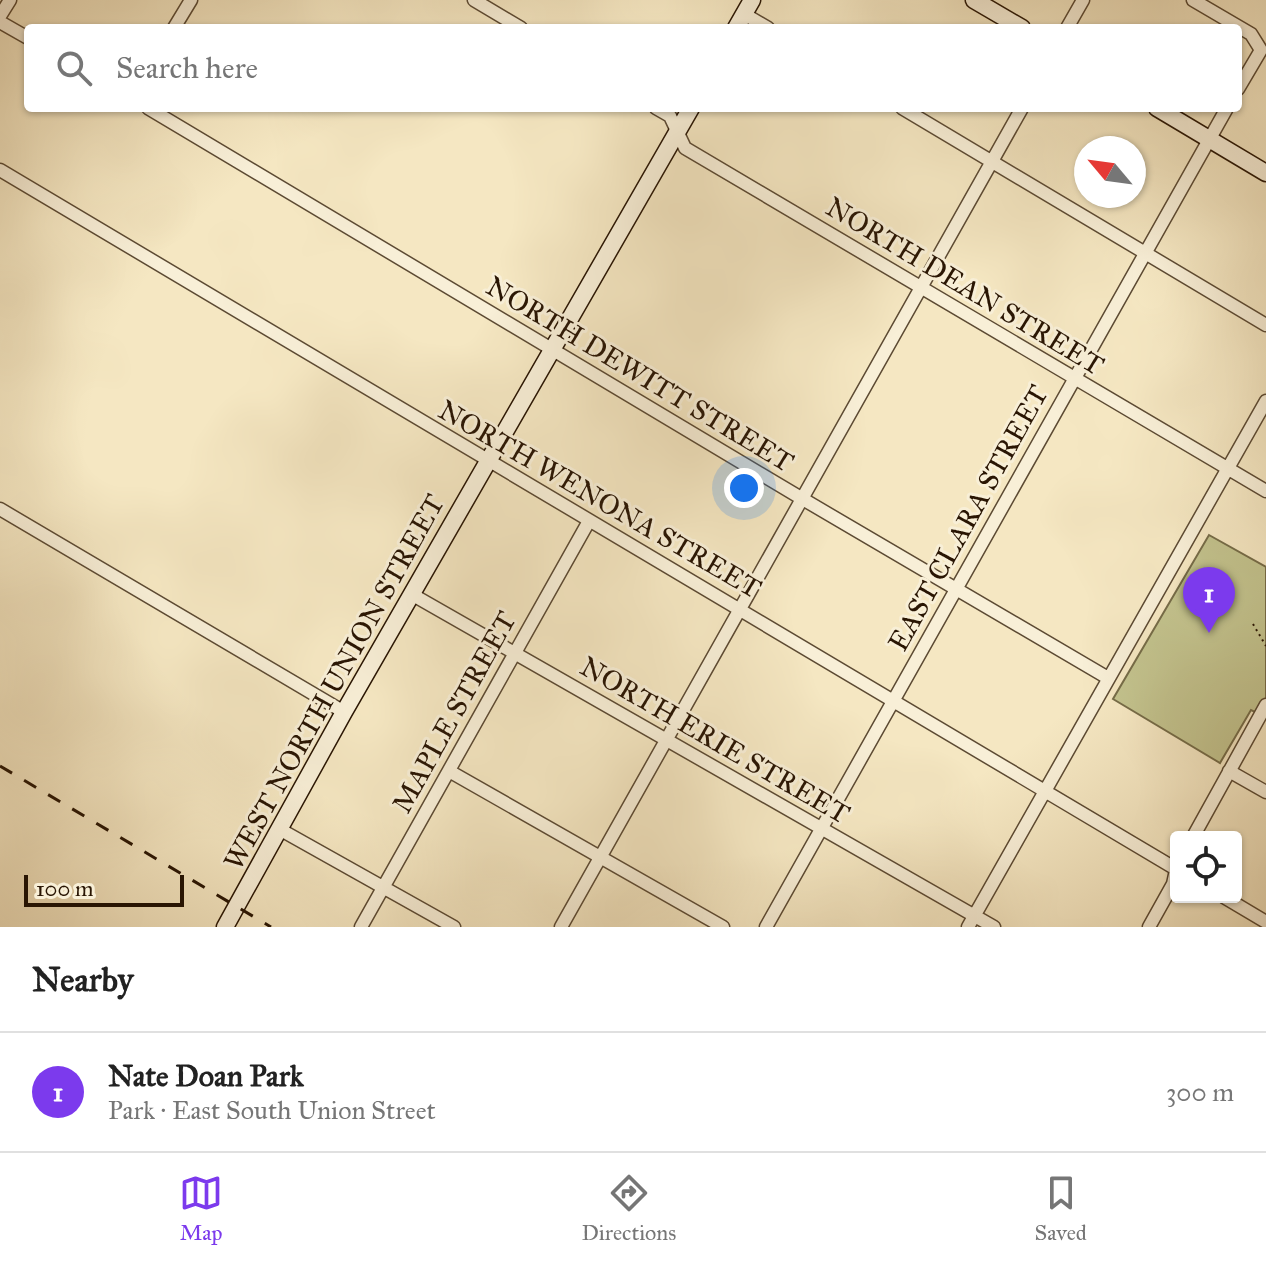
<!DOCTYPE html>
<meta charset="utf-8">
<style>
:root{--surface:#fff;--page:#f6f6f6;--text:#222;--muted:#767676;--line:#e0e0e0;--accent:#7c3aed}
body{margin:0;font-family:"IM FELL Great Primer",serif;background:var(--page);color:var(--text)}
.controls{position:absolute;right:24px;bottom:24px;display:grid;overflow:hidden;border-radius:8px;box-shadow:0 2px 6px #0004}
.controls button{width:72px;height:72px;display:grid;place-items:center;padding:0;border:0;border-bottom:2px solid var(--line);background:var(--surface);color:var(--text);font:40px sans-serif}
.compass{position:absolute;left:1074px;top:136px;width:72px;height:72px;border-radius:50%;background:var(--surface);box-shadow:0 2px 6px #0004;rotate:299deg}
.scale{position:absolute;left:24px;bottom:20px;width:160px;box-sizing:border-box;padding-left:8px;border:4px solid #291503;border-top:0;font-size:22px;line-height:28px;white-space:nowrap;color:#291503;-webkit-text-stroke:6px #f8efd7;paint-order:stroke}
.you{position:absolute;left:744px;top:488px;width:28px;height:28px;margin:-20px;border:6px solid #fff;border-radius:50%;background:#1a73e8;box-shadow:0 0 0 12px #1a73e833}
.badge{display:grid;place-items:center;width:52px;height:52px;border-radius:50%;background:var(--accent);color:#fff;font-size:26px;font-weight:700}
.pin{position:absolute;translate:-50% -66px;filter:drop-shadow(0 2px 4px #0008)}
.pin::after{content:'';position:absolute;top:42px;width:28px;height:24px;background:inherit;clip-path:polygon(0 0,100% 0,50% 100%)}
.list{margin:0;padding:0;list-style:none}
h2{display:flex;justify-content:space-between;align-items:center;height:104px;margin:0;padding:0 32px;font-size:34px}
h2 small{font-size:26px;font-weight:400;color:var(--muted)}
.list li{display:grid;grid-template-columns:52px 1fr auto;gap:24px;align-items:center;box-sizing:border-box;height:120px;padding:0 32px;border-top:2px solid var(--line)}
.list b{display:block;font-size:30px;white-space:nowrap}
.list p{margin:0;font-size:26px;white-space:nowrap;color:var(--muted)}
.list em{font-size:26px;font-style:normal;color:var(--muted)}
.icon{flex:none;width:44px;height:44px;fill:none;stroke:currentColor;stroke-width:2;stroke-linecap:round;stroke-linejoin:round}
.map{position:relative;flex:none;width:1266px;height:927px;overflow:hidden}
.search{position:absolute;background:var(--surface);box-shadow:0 2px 6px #0004;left:24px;right:24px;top:24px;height:88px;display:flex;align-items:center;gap:20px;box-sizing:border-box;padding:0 28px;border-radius:8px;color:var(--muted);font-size:30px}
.sheet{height:224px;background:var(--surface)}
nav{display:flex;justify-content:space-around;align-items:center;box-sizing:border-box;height:112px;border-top:2px solid var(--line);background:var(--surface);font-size:22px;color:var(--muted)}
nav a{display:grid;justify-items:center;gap:4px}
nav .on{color:var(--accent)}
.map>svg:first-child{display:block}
.green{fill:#c3c38e;stroke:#766c48;stroke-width:2}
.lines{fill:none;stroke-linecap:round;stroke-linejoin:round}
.street-casing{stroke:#5c4a33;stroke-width:15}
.secondary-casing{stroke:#291503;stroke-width:19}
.path{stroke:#291503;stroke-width:2;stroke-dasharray:2 4;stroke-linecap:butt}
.street{stroke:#f8efd7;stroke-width:12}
.secondary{stroke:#f8efd7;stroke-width:16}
.rail{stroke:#291503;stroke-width:3;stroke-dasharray:14 14;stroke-linecap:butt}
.labels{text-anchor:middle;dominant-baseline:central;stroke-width:6;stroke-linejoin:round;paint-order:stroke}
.street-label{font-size:28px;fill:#291503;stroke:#f8efd7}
</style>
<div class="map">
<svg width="1266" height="927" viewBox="0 0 1266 927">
<rect width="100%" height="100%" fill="#f5e7c2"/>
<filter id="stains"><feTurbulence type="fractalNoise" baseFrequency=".0025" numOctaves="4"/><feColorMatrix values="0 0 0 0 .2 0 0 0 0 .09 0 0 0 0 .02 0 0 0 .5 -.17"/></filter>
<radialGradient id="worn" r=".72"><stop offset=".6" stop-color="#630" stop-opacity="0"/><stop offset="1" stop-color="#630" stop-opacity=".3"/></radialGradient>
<path class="green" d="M 1209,535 L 1266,567 L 1266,717 L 1251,710 L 1220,763 L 1113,699 Z"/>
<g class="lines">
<defs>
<path id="street" d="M 474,0 L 521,28
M 1193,0 L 1251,34 L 1261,50 L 1238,89
M 744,14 L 768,28
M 0,16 L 10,0
M 0,22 L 28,38
M 174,28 L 191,0
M 1067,28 L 1083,0
M 148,108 L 801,498 L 1108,678
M 656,108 L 670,116 L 685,148 L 1266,491
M 902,108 L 1266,325
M 0,170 L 1176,869
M 0,509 L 344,712
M 413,595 L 994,927
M 449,771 L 723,927
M 1229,771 L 1266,792
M 281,830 L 454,927
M 1193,837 L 1266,705
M 1224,897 L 1266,922
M 361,927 L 589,521
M 561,927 L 1022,108
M 766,927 L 1227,108
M 968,927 L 1266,401
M 1149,927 L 1173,884 L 1176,870"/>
<path id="secondary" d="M 974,0 L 1022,28
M 736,28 L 752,0
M 1157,108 L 1266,173
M 225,927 L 344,712 L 691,108"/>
</defs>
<use href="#street" class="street-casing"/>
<use href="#secondary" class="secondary-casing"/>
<path class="path" d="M 1253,624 L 1266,646"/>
<use href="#street" class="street"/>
<use href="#secondary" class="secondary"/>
<path class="rail" d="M 0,766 L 271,927"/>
</g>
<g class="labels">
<g class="street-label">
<text transform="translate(965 286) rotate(31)">NORTH DEAN STREET</text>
<text transform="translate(640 374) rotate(31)">NORTH DEWITT STREET</text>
<text transform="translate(600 499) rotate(30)">NORTH WENONA STREET</text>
<text transform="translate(968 518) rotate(-61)">EAST CLARA STREET</text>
<text transform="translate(334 682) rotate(-61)">WEST NORTH UNION STREET</text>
<text transform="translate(454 712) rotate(-61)">MAPLE STREET</text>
<text transform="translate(715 740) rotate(30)">NORTH ERIE STREET</text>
</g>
</g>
<rect width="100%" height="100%" filter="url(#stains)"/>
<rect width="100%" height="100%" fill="url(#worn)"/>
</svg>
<div class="controls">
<button><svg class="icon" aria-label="locate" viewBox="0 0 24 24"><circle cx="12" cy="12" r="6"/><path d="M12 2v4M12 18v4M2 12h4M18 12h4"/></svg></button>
</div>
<svg class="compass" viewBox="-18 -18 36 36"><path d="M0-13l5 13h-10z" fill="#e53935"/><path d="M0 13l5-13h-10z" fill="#767676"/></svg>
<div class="scale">100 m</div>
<div class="you"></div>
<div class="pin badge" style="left:1209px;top:633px">1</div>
<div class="search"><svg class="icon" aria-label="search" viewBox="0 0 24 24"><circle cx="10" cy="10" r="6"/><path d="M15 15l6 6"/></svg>Search here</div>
</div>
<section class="sheet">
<h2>Nearby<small></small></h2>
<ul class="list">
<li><span class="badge">1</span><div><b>Nate Doan Park</b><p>Park · East South Union Street</p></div><em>300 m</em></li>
</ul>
</section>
<nav>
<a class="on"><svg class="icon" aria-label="map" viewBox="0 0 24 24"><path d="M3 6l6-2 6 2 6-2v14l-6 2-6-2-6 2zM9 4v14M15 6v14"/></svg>Map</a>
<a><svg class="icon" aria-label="directions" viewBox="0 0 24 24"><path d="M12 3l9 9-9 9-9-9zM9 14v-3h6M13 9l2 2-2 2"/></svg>Directions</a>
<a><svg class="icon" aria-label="saved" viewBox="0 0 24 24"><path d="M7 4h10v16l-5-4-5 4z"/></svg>Saved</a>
</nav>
